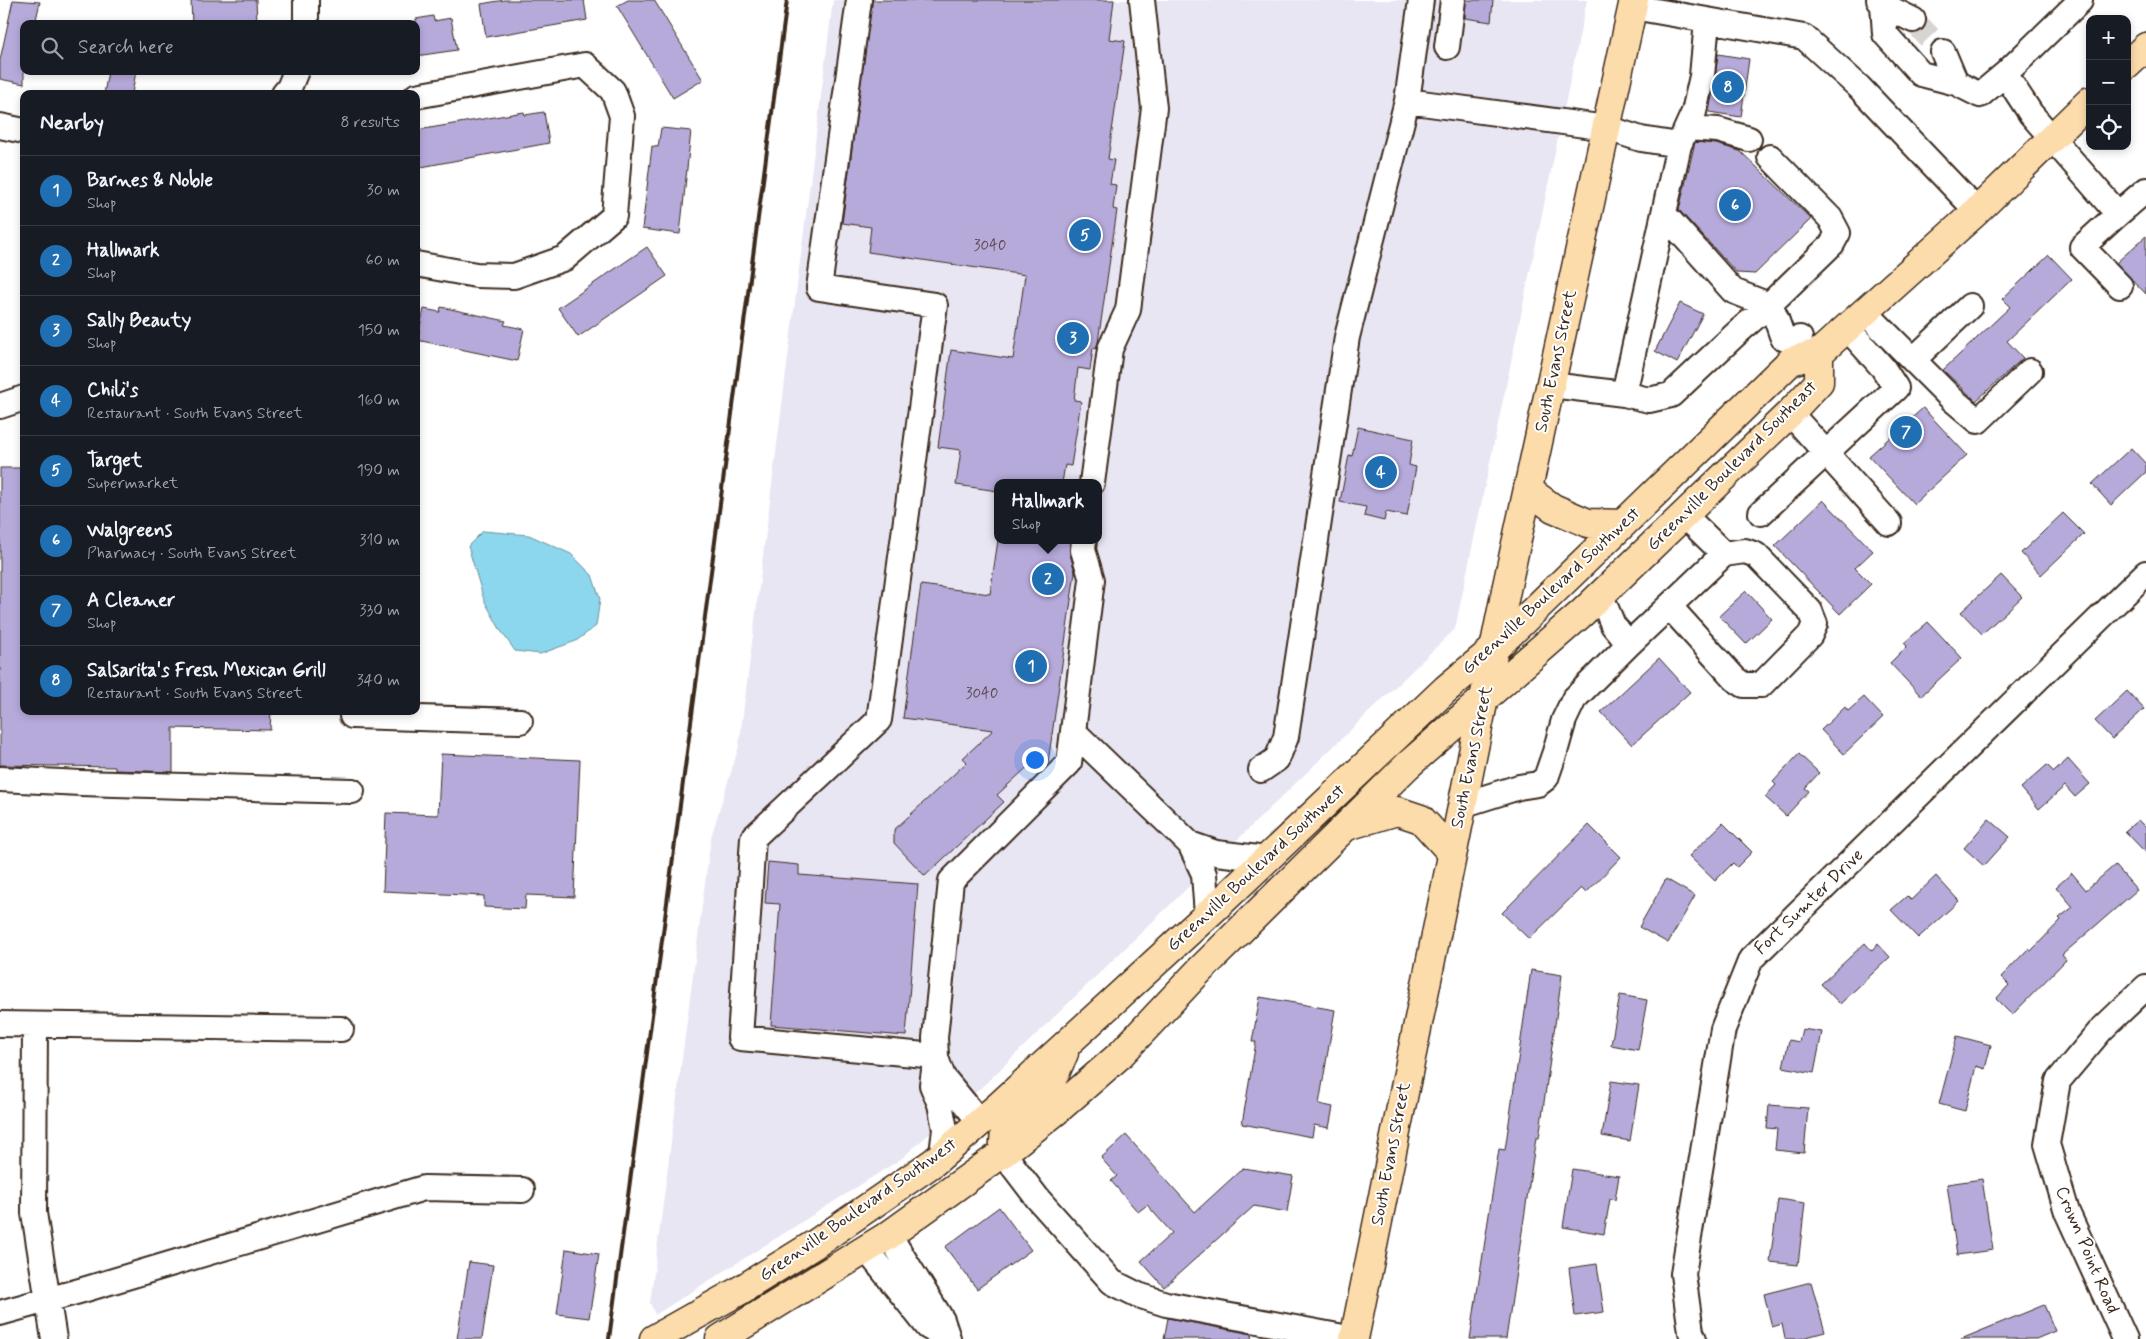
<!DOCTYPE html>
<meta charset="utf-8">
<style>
:root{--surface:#171b24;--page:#242831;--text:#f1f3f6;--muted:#9ea1a6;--line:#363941;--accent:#1f6fb2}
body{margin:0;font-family:Mynerve,sans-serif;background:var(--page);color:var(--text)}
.controls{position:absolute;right:15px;top:15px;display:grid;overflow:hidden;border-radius:10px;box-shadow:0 2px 8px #0003}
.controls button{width:45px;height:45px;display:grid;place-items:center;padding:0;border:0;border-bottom:1px solid var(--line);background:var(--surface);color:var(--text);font:25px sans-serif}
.you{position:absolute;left:1034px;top:759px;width:18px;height:18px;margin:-12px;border:4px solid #fff;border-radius:50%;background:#1a73e8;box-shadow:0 0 0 8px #1a73e833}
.badge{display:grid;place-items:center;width:32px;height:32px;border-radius:50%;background:var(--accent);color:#fff;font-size:16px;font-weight:700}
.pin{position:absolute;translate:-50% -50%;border:2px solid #fff;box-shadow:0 1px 5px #0006}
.popup{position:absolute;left:994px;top:479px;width:108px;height:65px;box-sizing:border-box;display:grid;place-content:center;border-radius:10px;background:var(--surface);filter:drop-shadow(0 1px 4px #0005);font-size:16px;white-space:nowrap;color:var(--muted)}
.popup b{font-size:19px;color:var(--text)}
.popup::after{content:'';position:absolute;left:50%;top:100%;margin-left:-10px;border:10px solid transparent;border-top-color:var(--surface)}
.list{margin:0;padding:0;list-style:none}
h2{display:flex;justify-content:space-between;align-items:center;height:65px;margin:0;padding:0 20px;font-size:21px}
h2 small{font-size:16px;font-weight:400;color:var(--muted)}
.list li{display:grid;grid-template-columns:32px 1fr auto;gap:15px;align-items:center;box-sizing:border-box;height:70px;padding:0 20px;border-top:1px solid var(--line)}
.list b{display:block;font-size:19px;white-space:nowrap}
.list p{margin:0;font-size:16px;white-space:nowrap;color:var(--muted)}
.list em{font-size:16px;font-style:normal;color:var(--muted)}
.icon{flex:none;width:28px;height:28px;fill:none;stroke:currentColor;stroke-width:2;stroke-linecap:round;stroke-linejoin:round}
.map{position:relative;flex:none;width:2146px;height:1339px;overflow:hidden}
.search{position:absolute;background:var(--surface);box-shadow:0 2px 8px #0003;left:20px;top:20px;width:400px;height:55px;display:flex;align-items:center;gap:12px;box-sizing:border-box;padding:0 18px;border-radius:10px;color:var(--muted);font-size:19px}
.panel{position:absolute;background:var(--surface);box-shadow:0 2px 8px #0003;left:20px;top:90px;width:400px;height:625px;border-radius:10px}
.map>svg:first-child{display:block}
.built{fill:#e9e6f4;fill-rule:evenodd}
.water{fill:#8cd7ed;stroke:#6c929a}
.building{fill:#b6aadb;stroke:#3b2a1e}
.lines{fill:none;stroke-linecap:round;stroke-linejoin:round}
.minor-tunnel{stroke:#d8d4d2;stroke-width:24;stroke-dasharray:24 12;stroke-linecap:butt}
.minor-casing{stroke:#3b2a1e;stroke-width:28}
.major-casing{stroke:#3b2a1e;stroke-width:31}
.highway-casing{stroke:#3b2a1e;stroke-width:31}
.minor{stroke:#fff;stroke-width:24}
.major{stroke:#fddcac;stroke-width:28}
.highway{stroke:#fddcac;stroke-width:28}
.rail{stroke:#3b2a1e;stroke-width:4}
.labels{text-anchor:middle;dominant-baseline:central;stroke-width:4;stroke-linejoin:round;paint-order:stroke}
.number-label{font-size:15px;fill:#5a4a4d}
.street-label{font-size:18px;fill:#3b2a1e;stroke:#fff}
</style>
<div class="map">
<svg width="2146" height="1339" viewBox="0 0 2146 1339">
<rect width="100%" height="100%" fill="#fff"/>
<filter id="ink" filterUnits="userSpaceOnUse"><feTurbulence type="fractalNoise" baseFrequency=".02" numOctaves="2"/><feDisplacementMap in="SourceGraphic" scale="10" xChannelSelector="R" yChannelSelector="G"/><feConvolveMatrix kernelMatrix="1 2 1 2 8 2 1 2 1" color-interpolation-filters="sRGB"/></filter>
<g filter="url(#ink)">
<path class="built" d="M 833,0 L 1587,0 L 1455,629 L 986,1083 L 901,1159 L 655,1315 L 650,1303 L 711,837 L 739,746 ZM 998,483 L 1098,483 L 1098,540 L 998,540 Z"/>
<path class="water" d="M 483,531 L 529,535 L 571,554 L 592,575 L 600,599 L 596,626 L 576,641 L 540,654 L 515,651 L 501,631 L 484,600 L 468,546 Z"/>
<path class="building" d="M 13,0 L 40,2 L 35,24 L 24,24 L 24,84 L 0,79 L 0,60 Z
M 191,0 L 256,0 L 257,22 L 192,24 Z
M 504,0 L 584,0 L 587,20 L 486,37 L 481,4 Z
M 628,0 L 654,0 L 703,80 L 673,98 L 617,6 Z
M 872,0 L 1114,0 L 1109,39 L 1125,41 L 1108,159 L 1114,160 L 1110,184 L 1116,185 L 1113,209 L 1117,210 L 1098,342 L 1096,349 L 1093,348 L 1090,370 L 1078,368 L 1074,400 L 1081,401 L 1076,434 L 1071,466 L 1065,465 L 1062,483 L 998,483 L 998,491 L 956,485 L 961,450 L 938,447 L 951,350 L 1013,359 L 1025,275 L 868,252 L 871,227 L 842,223 Z
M 1466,0 L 1493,0 L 1491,22 L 1465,18 Z
M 433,16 L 434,21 L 451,18 L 457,50 L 416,56 L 416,19 Z
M 1718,54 L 1749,59 L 1741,117 L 1709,112 L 1715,79 Z
M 108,71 L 136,71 L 132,94 L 104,94 Z
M 524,112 L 525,115 L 544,112 L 549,143 L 416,168 L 416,138 L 420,137 L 418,130 Z
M 661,128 L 691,131 L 680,234 L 642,229 L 652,146 L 658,147 Z
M 1695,142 L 1716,144 L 1740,151 L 1811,219 L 1755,274 L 1737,273 L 1679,210 Z
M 2146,236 L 2146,294 L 2116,263 Z
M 647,247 L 667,276 L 578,337 L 558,308 Z
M 2049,255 L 2072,279 L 2007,341 L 2023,358 L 1976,401 L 1943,370 L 2010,307 L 2002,299 Z
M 1680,303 L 1703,314 L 1677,363 L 1655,351 Z
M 441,307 L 506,321 L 504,325 L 524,329 L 517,361 L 417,340 L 424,309 L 440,312 Z
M 1923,408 L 1967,455 L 1914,504 L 1869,456 Z
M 1358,427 L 1413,439 L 1409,465 L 1416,467 L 1407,516 L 1386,512 L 1384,521 L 1364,516 L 1366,507 L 1340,502 L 1349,455 L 1352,456 Z
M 2131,448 L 2146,464 L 2146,472 L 2111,505 L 2092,484 Z
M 0,468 L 24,468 L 24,711 L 271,711 L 270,730 L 173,728 L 173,772 L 115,770 L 115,767 L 0,765 Z
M 1823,500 L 1873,551 L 1855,568 L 1871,584 L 1840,614 L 1775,546 Z
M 2063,513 L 2084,534 L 2041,575 L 2021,553 Z
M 998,540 L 1070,540 L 1070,554 L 1075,572 L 1048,763 L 1034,761 L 997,795 L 1004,802 L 925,876 L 894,843 L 894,830 L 967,762 L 963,758 L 993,730 L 903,718 L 921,585 L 990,594 Z
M 2001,575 L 2022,597 L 1982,634 L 1961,612 Z
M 1746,591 L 1772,619 L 1746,644 L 1719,616 Z
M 1928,622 L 1962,658 L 1921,696 L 1890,663 L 1907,646 L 1904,643 Z
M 1659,658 L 1690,692 L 1632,745 L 1601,712 Z
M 2127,691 L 2144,709 L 2112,739 L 2095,721 Z
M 1864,697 L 1883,717 L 1844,754 L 1821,730 L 1845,707 L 1848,711 Z
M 441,754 L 580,760 L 574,897 L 526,895 L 525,909 L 484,907 L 484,896 L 383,891 L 386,813 L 438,815 Z
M 1799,754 L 1819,773 L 1805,788 L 1809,791 L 1786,816 L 1765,797 L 1776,785 L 1773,782 Z
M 2068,759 L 2090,784 L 2075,797 L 2065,786 L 2039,809 L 2021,788 L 2047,765 L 2054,772 Z
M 1989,819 L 2010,837 L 1984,866 L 1964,848 Z
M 2138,820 L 2146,828 L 2146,853 L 2125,831 Z
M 1723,823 L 1752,852 L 1737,867 L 1733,863 L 1715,881 L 1689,856 Z
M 1589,825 L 1621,857 L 1586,893 L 1581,888 L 1529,939 L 1502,913 Z
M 768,862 L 799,865 L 799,875 L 918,884 L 906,1036 L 771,1025 L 780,904 L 765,903 Z
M 2115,865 L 2137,890 L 2062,955 L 2066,960 L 2012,1015 L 1996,999 L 2009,985 L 2001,977 L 2028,949 L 2031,951 L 2061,920 L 2059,918 L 2073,907 L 2056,887 L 2072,873 L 2086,890 Z
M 1936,876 L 1959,901 L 1918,938 L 1891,910 L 1907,896 L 1911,900 Z
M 1666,879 L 1695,896 L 1668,943 L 1639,927 Z
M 1865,943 L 1872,951 L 1878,944 L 1890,957 L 1840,1004 L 1821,984 Z
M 1531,970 L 1562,975 L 1539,1138 L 1536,1138 L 1506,1339 L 1470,1339 L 1499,1149 L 1505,1150 Z
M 1620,995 L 1647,1000 L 1638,1050 L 1611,1045 Z
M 1260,997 L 1335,1010 L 1319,1104 L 1333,1107 L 1329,1128 L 1314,1125 L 1312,1137 L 1242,1124 L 1256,1042 L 1252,1042 Z
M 1802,1029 L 1822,1032 L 1814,1073 L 1783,1067 L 1789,1040 L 1799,1042 Z
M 1957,1036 L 1991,1045 L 1985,1069 L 1976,1066 L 1965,1111 L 1939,1104 Z
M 1611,1081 L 1639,1085 L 1630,1141 L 1602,1136 Z
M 1769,1105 L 1808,1108 L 1804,1153 L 1775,1150 L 1777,1129 L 1767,1128 Z
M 1126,1135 L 1195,1212 L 1243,1168 L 1293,1176 L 1287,1212 L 1254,1206 L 1164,1287 L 1141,1261 L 1172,1233 L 1147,1205 L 1138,1212 L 1111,1181 L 1117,1176 L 1101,1158 Z
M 1572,1169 L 1619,1176 L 1615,1200 L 1610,1199 L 1604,1234 L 1563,1227 Z
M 1982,1179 L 1993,1250 L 1957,1255 L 1947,1184 Z
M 1778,1199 L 1805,1203 L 1798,1265 L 1770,1262 Z
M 999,1207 L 1031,1250 L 977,1289 L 945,1247 Z
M 566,1249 L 599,1254 L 589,1318 L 557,1314 Z
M 469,1262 L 493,1265 L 482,1339 L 457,1339 Z
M 1597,1264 L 1604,1312 L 1575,1316 L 1569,1268 Z
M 1811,1282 L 1825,1332 L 1799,1339 L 1785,1339 L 1782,1324 L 1772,1327 L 1764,1294 Z
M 2044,1305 L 2055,1331 L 2036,1339 L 1961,1339 Z
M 1168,1318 L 1252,1334 L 1251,1339 L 1164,1339 Z"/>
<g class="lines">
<path class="minor-tunnel" d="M 1913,20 L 1943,52"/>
<defs>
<path id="minor" d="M 306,0 L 306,24
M 859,0 L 819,288 L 935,305 L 879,720 L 753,838 L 740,1038 L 936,1056
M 1879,0 L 1883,5 L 1913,20
M 2078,0 L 2080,1 L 2005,74 L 2031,114 L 2118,214 L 2146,190
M 1883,5 L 1885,34 L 1921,74 L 1956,83
M 1633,7 L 1804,37 L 1859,87 L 1977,211
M 1447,47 L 1453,0
M 1943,52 L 1956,83 L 1980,95 L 2005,74
M 284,94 L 289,88 L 296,71
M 416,96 L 585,65 L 613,91 L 622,116 L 614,216 L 565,258 L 514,276 L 476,275 L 416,264
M 1407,101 L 1607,128 L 1641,139 L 1679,145 L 1694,112 L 1702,76 L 1707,21
M 0,126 L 24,131
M 1687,128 L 1718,130 L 1749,139
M 1770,157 L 1830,218 L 1838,233 L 1832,244 L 1769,305 C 1775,311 1779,329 1783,338 L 1791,340 L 1800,338
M 2118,214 L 2082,247 L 2120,286
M 1865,312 L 1952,399 L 1978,421 L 2030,371
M 1913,360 L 1970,306
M 1551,385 L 1624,394 L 1679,145
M 1624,394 L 1649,400 L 1671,395 L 1737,333 L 1769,305 L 1733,291 L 1665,215
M 0,406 L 24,398
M 1790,413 L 1889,523
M 1092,483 L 1110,349 L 1128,310 L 1154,108 L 1142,0
M 1761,513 L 1896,388 L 1883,368 L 1847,328
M 1670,607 L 1735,679 L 1744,685 L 1761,685 L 1810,635 L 1815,624 L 1810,611 L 1756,555 L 1745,551 L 1724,554
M 1629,644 L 1724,554 L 1684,515
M 352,716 L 520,721
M 1073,731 L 1190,844 L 1204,874 L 1207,915
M 1261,770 L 1277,759 L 1286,737 L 1347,337 L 1407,101 L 1421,0
M 0,779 L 81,783 L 352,791
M 1462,805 L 1519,787 L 1538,784 L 1546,778 L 1555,752 L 1564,720 L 1574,699 L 1629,644 L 1613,625 L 1601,596
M 1190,844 L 1216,853 L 1267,859
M 0,1024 L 341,1029
M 35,1025 L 34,1213 L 54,1339
M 936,1058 L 943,1077 L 980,1122
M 1003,1153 L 1038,1199 L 1112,1282 L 1138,1295 L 1166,1304 L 1354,1339
M 942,1154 L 945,1129 L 940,1104 L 932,1085 L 936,1056 L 935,1038 L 951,881 L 1069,763 L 1092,580 L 1083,550 L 1084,540
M 889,1235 L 942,1320 L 947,1335
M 867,1250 L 928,1327 L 948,1338
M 0,1313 L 83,1290 L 424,1188 L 522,1190
M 1694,1339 L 1691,1332 L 1683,1274 L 1723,1029 L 1751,959 L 2146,573
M 2125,1339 L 2067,1212 L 2047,1144 L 2058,1081 L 2101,1030 L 2146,987"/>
<path id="major" d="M 1354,1339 L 1506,590 L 1634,0"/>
<path id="highway" d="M 2127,65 L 2146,47
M 1528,490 L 1553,508 L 1588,523 L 1623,524
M 1347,826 L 1397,811 L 1421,819 L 1452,853
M 1003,1153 L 1005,1131 L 1010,1123 L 1048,1089 L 1064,1053
M 654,1339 L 739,1291 L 815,1244 L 934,1162 L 1000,1105 L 1218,905 L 1446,689 L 1495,648 L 1791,361 L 1819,353 L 1977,211 L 2090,101
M 720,1339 L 889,1235 L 1003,1153 L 1056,1111 L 1120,1055 L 1200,970 L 1408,765 L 1582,613 L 1790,413 L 1819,382 L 1819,353"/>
</defs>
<use href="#minor" class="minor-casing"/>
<use href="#major" class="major-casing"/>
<use href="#highway" class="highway-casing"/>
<use href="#minor" class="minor"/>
<use href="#major" class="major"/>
<use href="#highway" class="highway"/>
<path class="rail" d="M 609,1339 L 787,0"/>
</g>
</g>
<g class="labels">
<g class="number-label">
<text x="990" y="246">3040</text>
<text x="982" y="694">3040</text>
</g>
<g class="street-label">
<text transform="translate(1556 361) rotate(-78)">South Evans Street</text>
<text transform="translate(1732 466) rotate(-45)">Greenville Boulevard Southeast</text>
<text transform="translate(1551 591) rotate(-43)">Greenville Boulevard Southwest</text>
<text transform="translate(1472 757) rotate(-78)">South Evans Street</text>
<text transform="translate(1256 868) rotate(-43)">Greenville Boulevard Southwest</text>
<text transform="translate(1809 902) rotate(-44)">Fort Sumter Drive</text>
<text transform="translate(1391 1154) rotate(-79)">South Evans Street</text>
<text transform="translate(858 1210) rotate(-35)">Greenville Boulevard Southwest</text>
<text transform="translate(2087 1250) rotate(67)">Crown Point Road</text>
</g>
</g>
</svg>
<div class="controls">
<button>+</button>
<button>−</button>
<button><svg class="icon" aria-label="locate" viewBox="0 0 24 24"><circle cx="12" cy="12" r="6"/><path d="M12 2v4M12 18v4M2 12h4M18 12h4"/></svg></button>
</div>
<div class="you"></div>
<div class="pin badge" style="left:1031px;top:666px">1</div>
<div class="pin badge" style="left:1048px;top:579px">2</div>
<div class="popup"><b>Hallmark</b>Shop</div>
<div class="pin badge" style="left:1073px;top:338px">3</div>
<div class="pin badge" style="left:1381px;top:472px">4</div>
<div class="pin badge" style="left:1085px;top:235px">5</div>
<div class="pin badge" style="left:1735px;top:205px">6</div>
<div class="pin badge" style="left:1906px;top:432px">7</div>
<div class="pin badge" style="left:1728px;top:87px">8</div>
<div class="search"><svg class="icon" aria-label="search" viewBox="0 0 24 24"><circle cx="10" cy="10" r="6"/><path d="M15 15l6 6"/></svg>Search here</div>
<section class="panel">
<h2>Nearby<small>8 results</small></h2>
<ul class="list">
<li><span class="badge">1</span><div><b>Barnes &amp; Noble</b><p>Shop</p></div><em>30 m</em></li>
<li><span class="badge">2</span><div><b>Hallmark</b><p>Shop</p></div><em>60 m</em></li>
<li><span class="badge">3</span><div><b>Sally Beauty</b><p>Shop</p></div><em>150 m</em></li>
<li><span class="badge">4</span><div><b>Chili's</b><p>Restaurant · South Evans Street</p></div><em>160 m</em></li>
<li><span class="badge">5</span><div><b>Target</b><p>Supermarket</p></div><em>190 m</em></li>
<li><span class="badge">6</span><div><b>Walgreens</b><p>Pharmacy · South Evans Street</p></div><em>310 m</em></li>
<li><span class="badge">7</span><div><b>A Cleaner</b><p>Shop</p></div><em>330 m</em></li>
<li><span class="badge">8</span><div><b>Salsarita's Fresh Mexican Grill</b><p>Restaurant · South Evans Street</p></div><em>340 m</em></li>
</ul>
</section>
</div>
